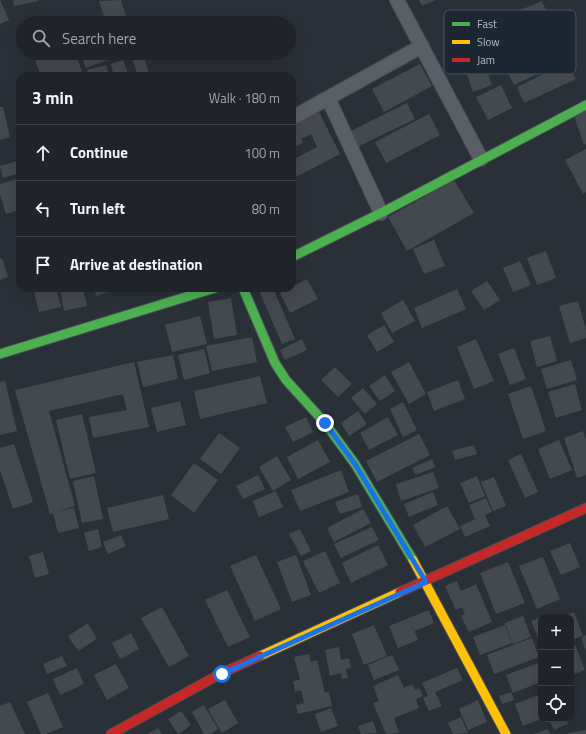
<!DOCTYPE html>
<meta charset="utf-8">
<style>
:root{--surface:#20242a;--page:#282c32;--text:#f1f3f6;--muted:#a2a4a8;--line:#3d4147}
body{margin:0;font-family:"Titillium Web",sans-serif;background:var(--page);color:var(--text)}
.controls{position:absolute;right:12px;bottom:12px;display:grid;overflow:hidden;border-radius:8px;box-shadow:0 4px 16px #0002}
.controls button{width:36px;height:36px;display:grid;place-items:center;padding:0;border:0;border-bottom:1px solid var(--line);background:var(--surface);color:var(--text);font:20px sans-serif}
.stop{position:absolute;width:12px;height:12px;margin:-9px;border:3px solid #1a73e8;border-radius:50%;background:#fff}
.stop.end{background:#1a73e8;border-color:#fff;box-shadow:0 1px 4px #0008}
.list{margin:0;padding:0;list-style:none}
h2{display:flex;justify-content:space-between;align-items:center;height:52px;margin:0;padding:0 16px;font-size:17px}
h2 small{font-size:13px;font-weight:400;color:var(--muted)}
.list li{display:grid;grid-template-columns:26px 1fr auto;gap:12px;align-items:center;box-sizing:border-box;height:56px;padding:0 16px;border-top:1px solid var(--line)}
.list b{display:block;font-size:15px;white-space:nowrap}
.list em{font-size:13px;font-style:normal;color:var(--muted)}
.icon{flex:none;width:22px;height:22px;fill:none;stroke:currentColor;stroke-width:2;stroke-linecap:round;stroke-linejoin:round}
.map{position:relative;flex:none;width:586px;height:734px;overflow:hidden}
.search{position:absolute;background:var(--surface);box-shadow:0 4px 16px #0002;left:16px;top:16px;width:280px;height:44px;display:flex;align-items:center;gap:10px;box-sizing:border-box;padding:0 14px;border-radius:22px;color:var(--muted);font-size:15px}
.panel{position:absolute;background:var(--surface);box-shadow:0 4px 16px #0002;left:16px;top:72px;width:280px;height:220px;border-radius:12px}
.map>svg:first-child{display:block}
.building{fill:#444950}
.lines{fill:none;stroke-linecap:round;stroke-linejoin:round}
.street-casing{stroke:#484c53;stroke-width:16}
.fast-casing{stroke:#484c53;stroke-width:11}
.slow-casing{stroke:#484c53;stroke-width:11}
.jam-casing{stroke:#484c53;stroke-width:11}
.street{stroke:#5a5e66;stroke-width:14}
.fast{stroke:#4caf50;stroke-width:9}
.slow{stroke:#ffc107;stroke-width:9}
.jam{stroke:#c62828;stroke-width:9}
.route{stroke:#1a73e8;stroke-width:5}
.key{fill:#1d2633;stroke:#4a5360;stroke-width:1}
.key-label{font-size:11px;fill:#b4bcc9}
</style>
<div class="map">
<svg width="586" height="734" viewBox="0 0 586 734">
<rect width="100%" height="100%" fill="#2a3038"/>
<path class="building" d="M 0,0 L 9,20 L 0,24 Z
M 13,0 L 38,0 L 38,1 L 14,6 Z
M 121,0 L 126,16 L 106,23 L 99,1 Z
M 419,0 L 435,0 L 422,6 Z
M 542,1 L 551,22 L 516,38 L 506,16 Z
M 99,15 L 103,23 L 79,23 Z
M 555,34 L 567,60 L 514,85 L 501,59 Z
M 57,53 L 75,53 L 82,71 L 70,76 L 41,76 L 35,61 Z
M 80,53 L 126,53 L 86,68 Z
M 143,54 L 150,76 L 138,76 L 132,58 Z
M 123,60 L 129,76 L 114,76 L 111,64 Z
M 568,62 L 576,79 L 524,103 L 517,87 Z
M 420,64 L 432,86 L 384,112 L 372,89 Z
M 106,65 L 109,76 L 89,76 L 87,70 Z
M 486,68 L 492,85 L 473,92 L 467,74 Z
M 501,85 L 512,108 L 488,120 L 476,97 Z
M 407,103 L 415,119 L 355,148 L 347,133 Z
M 0,107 L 3,107 L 10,137 L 0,140 Z
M 317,108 L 340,154 L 292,179 L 292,160 L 317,147 L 311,134 L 301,139 L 303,143 L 292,148 L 292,121 Z
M 586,109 L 586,144 L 584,145 L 573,113 Z
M 429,114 L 440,135 L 386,163 L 375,142 Z
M 586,149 L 586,192 L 583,194 L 565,160 Z
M 20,160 L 20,173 L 3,178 L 0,166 Z
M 20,178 L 20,210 L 6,214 L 0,194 L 0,184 Z
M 454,180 L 474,213 L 407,251 L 388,217 Z
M 434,240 L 445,266 L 424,274 L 413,249 Z
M 546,251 L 556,278 L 537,285 L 527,258 Z
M 2,258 L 8,277 L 0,280 L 0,259 Z
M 520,261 L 531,285 L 513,292 L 503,268 Z
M 307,279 L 318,299 L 290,313 L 280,293 Z
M 487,281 L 500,300 L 484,310 L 471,291 Z
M 33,288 L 56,288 L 61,307 L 39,312 Z
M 60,288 L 83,288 L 87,306 L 64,311 Z
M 94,288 L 120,288 L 96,296 Z
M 258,288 L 273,288 L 295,339 L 282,344 Z
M 457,289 L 466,309 L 422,328 L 414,308 Z
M 231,298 L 237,335 L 214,339 L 208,302 Z
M 403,300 L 415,321 L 392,333 L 381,313 Z
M 578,301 L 586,330 L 586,338 L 570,343 L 559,306 Z
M 200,316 L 207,344 L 172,352 L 165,325 Z
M 384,325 L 394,342 L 377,352 L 367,335 Z
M 550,336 L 557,361 L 537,367 L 530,341 Z
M 252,337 L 257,362 L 212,371 L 206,346 Z
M 302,339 L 307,350 L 285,360 L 280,350 Z
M 476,339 L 494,381 L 474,389 L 457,347 Z
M 514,348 L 526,379 L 510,385 L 498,354 Z
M 204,349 L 210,373 L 184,380 L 178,355 Z
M 173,355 L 178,379 L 143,387 L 137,362 Z
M 571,360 L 577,380 L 547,389 L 541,369 Z
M 134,362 L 149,427 L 93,438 L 89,417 L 127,410 L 123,394 L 49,411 L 75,506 L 56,512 L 74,508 L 79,528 L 58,533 L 53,513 L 50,514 L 15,390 Z
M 409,362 L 426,394 L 409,404 L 391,372 Z
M 335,367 L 352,384 L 338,397 L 321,380 Z
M 385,375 L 395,391 L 380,401 L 369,386 Z
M 260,376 L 267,403 L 200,419 L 194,391 Z
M 458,380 L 465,399 L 434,411 L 427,392 Z
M 5,381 L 17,431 L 0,435 L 0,382 Z
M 575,384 L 582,410 L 556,418 L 548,392 Z
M 531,386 L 546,431 L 523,439 L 508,394 Z
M 363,388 L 377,404 L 365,414 L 351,398 Z
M 180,401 L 186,425 L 157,432 L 151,408 Z
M 403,402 L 417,430 L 403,437 L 390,409 Z
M 358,411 L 367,424 L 349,436 L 341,423 Z
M 82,414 L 96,473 L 70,479 L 56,420 Z
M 306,417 L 313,432 L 293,442 L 285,427 Z
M 388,417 L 398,435 L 369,450 L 360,433 Z
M 583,431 L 586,440 L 586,475 L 577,478 L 564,438 Z
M 219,433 L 240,448 L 221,474 L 200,459 Z
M 419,434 L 430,455 L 377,482 L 366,461 Z
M 318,440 L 330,462 L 298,479 L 287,457 Z
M 559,440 L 572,470 L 550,479 L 538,449 Z
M 14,444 L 33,502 L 13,509 L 0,470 L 0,448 Z
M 474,445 L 477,454 L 455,460 L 452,451 Z
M 521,454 L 538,492 L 525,498 L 508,460 Z
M 277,456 L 291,480 L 273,491 L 259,467 Z
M 432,459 L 435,467 L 416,475 L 412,468 Z
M 194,463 L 218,480 L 194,513 L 171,495 Z
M 341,470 L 349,492 L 300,511 L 291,490 Z
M 433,472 L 439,488 L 401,501 L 396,484 Z
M 258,475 L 265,489 L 243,499 L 236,486 Z
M 94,476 L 103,519 L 82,523 L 73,481 Z
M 477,476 L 485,496 L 469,503 L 460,483 Z
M 494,477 L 506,506 L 493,511 L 481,482 Z
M 276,491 L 283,507 L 259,517 L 253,501 Z
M 433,492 L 438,505 L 409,517 L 404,504 Z
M 358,494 L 362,507 L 340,514 L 335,502 Z
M 163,495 L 169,519 L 113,532 L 107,508 Z
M 486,498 L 492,512 L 475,519 L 469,505 Z
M 447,506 L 460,529 L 425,547 L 413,525 Z
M 363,509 L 371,523 L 334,542 L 327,528 Z
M 485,515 L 490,526 L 465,537 L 460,526 Z
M 372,527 L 379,540 L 341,558 L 334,544 Z
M 98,529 L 102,547 L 89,551 L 84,533 Z
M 300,529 L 311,551 L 301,556 L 289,534 Z
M 121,535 L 126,546 L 108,554 L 103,542 Z
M 570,543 L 580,567 L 561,575 L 550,551 Z
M 378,545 L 388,565 L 351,583 L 342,563 Z
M 325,551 L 340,583 L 319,593 L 303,561 Z
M 43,552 L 49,574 L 35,578 L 29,556 Z
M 256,555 L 281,609 L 255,621 L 230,566 Z
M 296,555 L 311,595 L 292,602 L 277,562 Z
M 543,557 L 560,599 L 537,609 L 519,566 Z
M 508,562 L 525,603 L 496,614 L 480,573 Z
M 457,581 L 461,591 L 476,584 L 492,622 L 469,632 L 461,616 L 465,614 L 462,607 L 456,610 L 445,586 Z
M 227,590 L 250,637 L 228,647 L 205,600 Z
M 162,607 L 189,656 L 169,667 L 141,618 Z
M 429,610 L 434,623 L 415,631 L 410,620 L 418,640 L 398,648 L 389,626 Z
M 574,612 L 583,636 L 571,640 L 571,617 L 561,617 Z
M 523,616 L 531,637 L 513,644 L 505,623 Z
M 541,617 L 541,645 L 531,621 Z
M 88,623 L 97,639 L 78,651 L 68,636 Z
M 374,625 L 387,656 L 364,665 L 352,634 Z
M 505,625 L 512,643 L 480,655 L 473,637 Z
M 131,633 L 139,649 L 120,659 L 112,643 Z
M 586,635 L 586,651 L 581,638 Z
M 532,638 L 539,657 L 494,674 L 487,655 Z
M 575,645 L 585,670 L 571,675 L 571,646 Z
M 339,647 L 341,660 L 349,658 L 351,668 L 346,669 L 348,678 L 342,679 L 341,673 L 330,676 L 325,650 Z
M 309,654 L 311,662 L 317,660 L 325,693 L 329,692 L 332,706 L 298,714 L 296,705 L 304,703 L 301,690 L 295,692 L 293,681 L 300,680 L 294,657 Z
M 392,655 L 399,670 L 374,680 L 368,665 Z
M 62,656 L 67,666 L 47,674 L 43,664 Z
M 541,662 L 541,682 L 513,693 L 506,675 Z
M 116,664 L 129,688 L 107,700 L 94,675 Z
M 77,668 L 84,684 L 60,695 L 53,679 Z
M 457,668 L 463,680 L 435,692 L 442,706 L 429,711 L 423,698 L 428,696 L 422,683 Z
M 398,675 L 404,688 L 412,684 L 415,690 L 419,688 L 423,696 L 416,699 L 419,708 L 394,718 L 399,733 L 386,734 L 373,703 L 379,701 L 373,686 Z
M 511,692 L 514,700 L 502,704 L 499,696 Z
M 48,693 L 63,727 L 46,734 L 41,734 L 27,702 Z
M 541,694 L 541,719 L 523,726 L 515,704 Z
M 225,700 L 238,723 L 222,733 L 208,709 Z
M 478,700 L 487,722 L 468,730 L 459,709 Z
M 10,702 L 25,734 L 0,734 L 0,706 Z
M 204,705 L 218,729 L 210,734 L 204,734 L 192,712 Z
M 331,708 L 338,726 L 321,732 L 315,714 Z
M 181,711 L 191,725 L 178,734 L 168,719 Z
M 461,717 L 468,733 L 453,734 L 448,723 Z
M 549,719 L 566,719 L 568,724 L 554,730 Z
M 373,721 L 377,733 L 361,734 L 358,726 Z
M 158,728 L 162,734 L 148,734 Z
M 548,729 L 550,734 L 534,734 Z
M 586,730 L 586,734 L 568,734 L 568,733 Z"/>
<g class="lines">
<defs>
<path id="street" d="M 397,0 L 481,159
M 328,98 L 381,213
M 292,118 L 422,46"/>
<path id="fast" d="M 292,257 L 381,213 L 586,105
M 243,288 L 275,363 L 286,380 L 325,423 L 355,464 L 413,560
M 0,354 L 215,288"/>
<path id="slow" d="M 413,560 L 506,734
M 260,656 L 400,592"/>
<path id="jam" d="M 400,592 L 586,508
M 111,734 L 222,673 L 260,656"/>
</defs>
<use href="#street" class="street-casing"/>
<use href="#fast" class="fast-casing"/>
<use href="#slow" class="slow-casing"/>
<use href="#jam" class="jam-casing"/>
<use href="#street" class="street"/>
<use href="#fast" class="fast"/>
<use href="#slow" class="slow"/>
<use href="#jam" class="jam"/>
</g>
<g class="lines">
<path class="route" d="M 222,674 L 426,582 L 355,464 L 325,423"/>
</g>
<rect x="444" y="10" width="132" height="64" rx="6" class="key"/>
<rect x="452" y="22" width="18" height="4" fill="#4caf50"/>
<rect x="452" y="40" width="18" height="4" fill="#ffc107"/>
<rect x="452" y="58" width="18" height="4" fill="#c62828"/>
<g class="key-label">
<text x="477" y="28">Fast</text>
<text x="477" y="46">Slow</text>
<text x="477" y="64">Jam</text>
</g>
</svg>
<div class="controls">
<button>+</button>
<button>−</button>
<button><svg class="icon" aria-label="locate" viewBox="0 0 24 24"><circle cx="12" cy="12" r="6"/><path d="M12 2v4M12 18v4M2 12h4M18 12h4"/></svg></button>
</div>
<div class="stop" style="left:222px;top:674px"></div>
<div class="stop end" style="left:325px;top:423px"></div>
<div class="search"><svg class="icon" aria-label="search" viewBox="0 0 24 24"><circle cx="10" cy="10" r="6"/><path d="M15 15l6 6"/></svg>Search here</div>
<section class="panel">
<h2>3 min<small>Walk · 180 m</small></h2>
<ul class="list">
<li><svg class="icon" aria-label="ahead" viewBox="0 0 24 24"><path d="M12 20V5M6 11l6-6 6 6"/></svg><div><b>Continue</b></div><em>100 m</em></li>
<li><svg class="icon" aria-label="left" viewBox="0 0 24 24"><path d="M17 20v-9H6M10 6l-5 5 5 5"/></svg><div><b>Turn left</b></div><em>80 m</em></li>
<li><svg class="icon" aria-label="arrive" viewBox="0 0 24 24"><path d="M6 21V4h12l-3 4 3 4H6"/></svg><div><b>Arrive at destination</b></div></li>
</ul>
</section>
</div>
